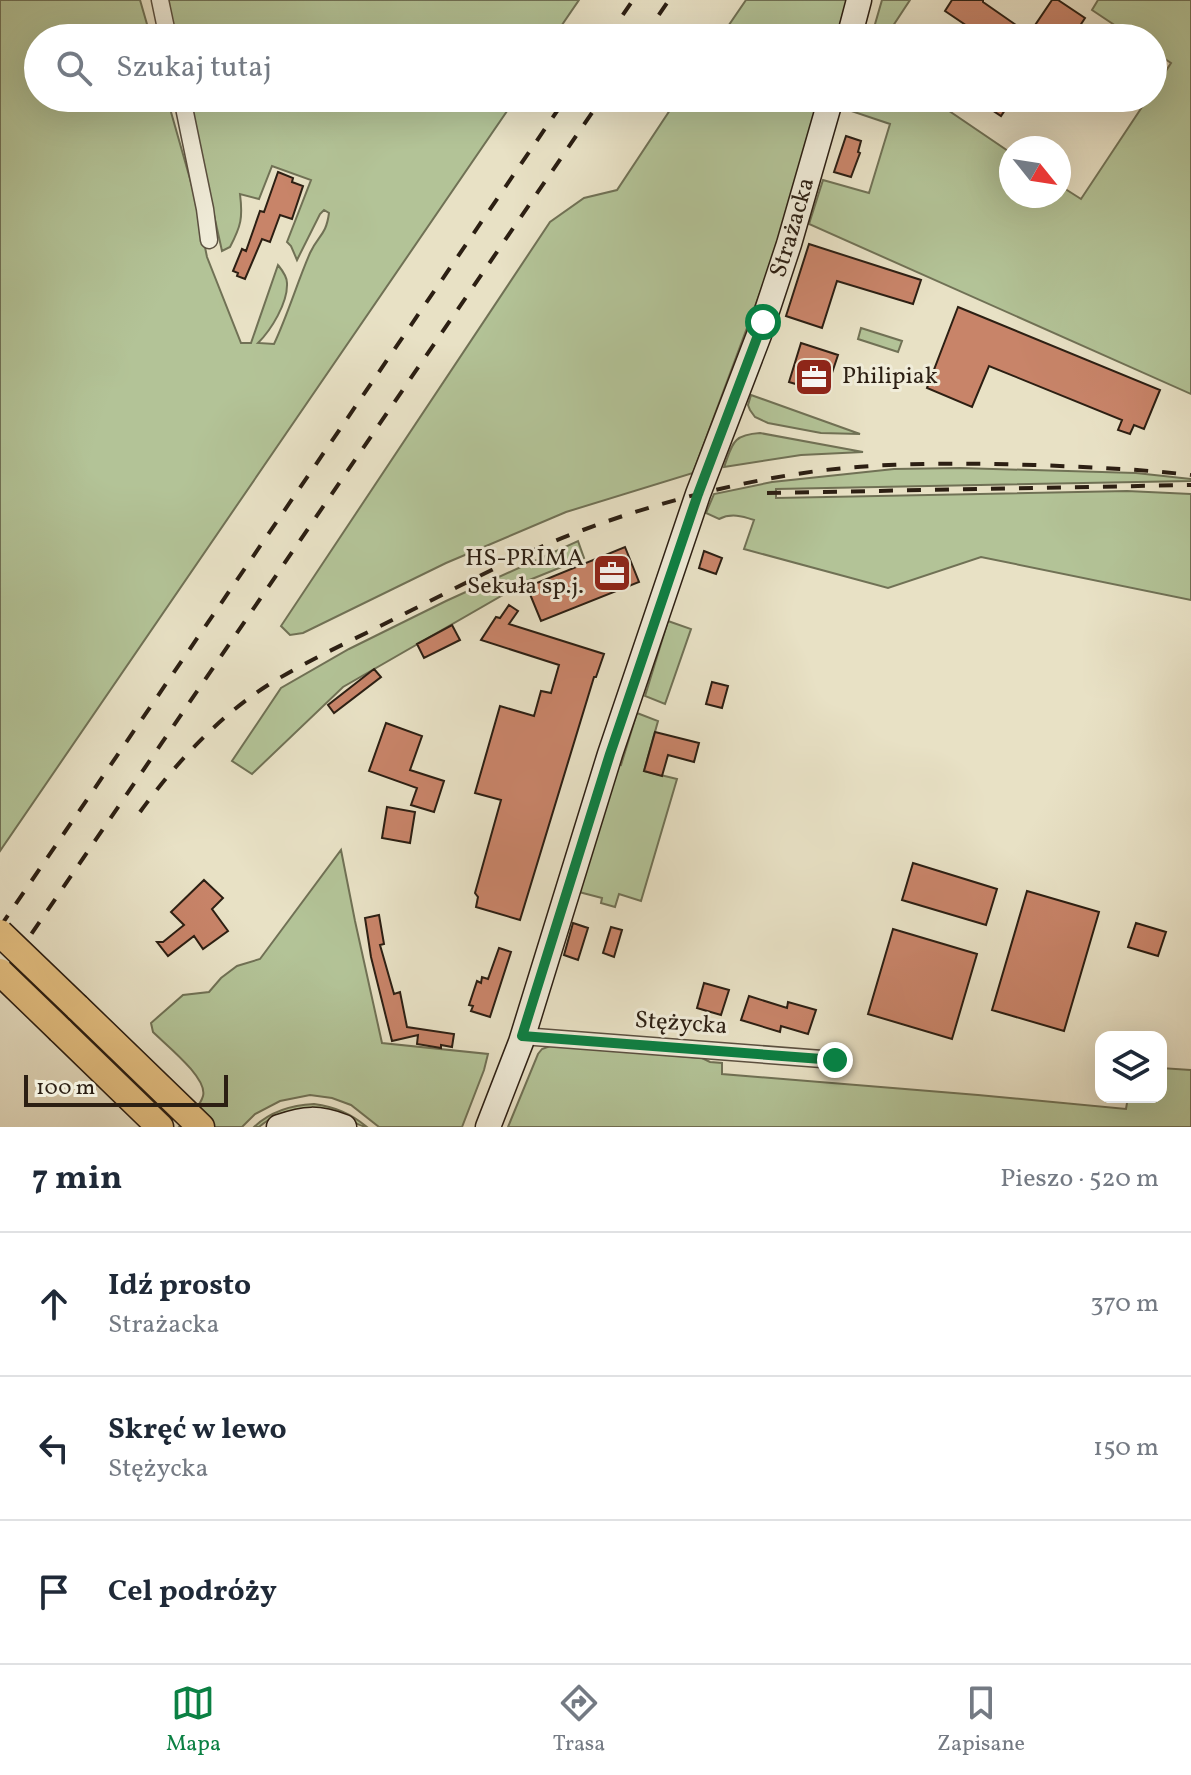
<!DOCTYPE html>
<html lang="pl">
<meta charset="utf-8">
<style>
:root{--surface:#fff;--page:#f2f2f3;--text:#1f2937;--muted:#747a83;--line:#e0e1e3;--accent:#0b8043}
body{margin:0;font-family:Vollkorn,serif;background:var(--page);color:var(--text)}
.controls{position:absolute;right:24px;bottom:24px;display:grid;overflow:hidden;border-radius:16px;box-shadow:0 8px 32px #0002}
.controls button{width:72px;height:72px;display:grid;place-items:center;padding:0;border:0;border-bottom:2px solid var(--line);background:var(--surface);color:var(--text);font:40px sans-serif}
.compass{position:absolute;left:999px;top:136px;width:72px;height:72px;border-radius:50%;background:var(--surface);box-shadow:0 8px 32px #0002;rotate:120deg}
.scale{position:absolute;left:24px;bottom:20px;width:204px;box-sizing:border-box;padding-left:8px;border:4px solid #2c1f13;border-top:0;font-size:22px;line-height:28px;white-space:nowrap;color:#2c1f13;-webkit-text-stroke:6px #f0ecd9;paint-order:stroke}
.stop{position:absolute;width:24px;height:24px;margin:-18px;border:6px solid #0b8043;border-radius:50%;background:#fff}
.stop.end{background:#0b8043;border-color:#fff;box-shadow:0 2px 8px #0008}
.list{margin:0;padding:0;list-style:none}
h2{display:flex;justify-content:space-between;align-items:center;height:104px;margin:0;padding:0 32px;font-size:34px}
h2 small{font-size:26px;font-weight:400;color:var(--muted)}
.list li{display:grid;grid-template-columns:52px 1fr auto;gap:24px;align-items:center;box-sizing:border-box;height:144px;padding:0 32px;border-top:2px solid var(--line)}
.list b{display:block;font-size:30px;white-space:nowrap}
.list p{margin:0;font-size:26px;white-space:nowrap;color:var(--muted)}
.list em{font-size:26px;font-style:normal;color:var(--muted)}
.icon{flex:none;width:44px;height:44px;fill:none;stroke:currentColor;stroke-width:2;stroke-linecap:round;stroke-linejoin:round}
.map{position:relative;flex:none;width:1191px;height:1127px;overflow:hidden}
.search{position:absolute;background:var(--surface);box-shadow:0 8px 32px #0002;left:24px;right:24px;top:24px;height:88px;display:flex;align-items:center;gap:20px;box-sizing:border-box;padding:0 28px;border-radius:44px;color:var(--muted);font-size:30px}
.sheet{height:536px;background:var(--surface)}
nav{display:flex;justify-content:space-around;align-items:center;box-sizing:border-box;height:112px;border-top:2px solid var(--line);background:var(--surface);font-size:22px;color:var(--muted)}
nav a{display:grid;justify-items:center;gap:4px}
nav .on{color:var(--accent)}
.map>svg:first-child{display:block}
.green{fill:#b3c397;stroke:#707155;stroke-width:2}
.building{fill:#c88469;stroke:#2c1f13;stroke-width:2}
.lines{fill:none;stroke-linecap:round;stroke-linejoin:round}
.street-casing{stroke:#5b5040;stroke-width:19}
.secondary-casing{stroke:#2c1f13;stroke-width:27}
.primary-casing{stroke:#2c1f13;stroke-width:29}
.street{stroke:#f0ecd9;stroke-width:16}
.secondary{stroke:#f0ecd9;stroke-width:24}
.primary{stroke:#e4c082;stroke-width:26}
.rail{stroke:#2c1f13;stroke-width:4;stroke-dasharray:14 14;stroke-linecap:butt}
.primary-bridge-casing{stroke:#2c1f13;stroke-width:29;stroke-linecap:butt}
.primary-bridge{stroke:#e4c082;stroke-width:26}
.route{stroke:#0b8043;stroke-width:10}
.labels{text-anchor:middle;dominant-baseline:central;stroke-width:6;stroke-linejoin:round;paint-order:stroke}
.street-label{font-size:24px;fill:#2c1f13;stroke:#f0ecd9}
.poi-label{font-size:24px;fill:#2c1f13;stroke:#f0ecd9;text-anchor:start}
</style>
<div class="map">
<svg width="1191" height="1127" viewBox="0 0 1191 1127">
<rect width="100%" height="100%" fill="#e8e1c5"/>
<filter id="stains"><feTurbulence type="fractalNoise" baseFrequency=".0025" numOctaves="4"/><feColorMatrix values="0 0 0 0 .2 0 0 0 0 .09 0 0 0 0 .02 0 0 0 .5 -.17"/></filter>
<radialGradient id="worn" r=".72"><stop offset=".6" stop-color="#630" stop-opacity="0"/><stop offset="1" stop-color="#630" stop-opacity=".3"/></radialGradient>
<path class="green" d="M 0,0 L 140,0 L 151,38 L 38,38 L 38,98 L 167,98 L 194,193 L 207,257 L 241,343 L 251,343 L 278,265 C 282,270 287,276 287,283 C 288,303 271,330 258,343 L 274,344 C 288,314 297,283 310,253 C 318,235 326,236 329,213 L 324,210 L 320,214 L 297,260 L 291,246 L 287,242 L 311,180 L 272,166 L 259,199 L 240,194 C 243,218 241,226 230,247 L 222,251 L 188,98 L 516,98 L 0,851 Z
M 167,0 L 579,0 L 553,38 L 175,38 Z
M 746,0 L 847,0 L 836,38 L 720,38 Z
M 882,0 L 910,0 L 885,38 L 871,38 Z
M 1098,0 L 1191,0 L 1191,394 L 809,224 L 823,180 L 869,193 L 890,124 L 845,109 L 849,98 L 930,98 L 1011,153 L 1011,196 L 1059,196 L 1059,185 L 1081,199 L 1148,98 L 1153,98 L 1153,91 L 1171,63 L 1153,51 L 1153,38 L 1134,38 L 1092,10 Z
M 678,98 L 825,98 L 770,266 L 693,473 L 566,512 L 446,563 L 303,633 L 290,635 L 281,626 L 550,222 L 584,198 L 617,190 Z
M 861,328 L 902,341 L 898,352 L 858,339 Z
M 751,395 L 860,434 L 821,433 L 768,423 L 755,417 L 750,410 L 748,405 Z
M 760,433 L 863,452 L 801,455 L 724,467 C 733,443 732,435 760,433 Z
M 960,468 L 1136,473 L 1191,479 L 1191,481 L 776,489 L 776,498 L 1127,491 L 1191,494 L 1191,600 L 981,557 L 888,588 L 744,549 L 754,520 C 742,516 731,513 719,519 L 706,513 L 714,494 L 772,482 L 894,469 Z
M 578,541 L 584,558 L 527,581 L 343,687 L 252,774 L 232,761 L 281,688 L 349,649 L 446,601 Z
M 668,621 L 691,629 L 665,704 L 645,696 Z
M 637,713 L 658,721 L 644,771 L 677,779 L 641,901 L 619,894 L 615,907 L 601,903 L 602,898 L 579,892 L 618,764 L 621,765 Z
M 341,850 L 355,921 L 382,1043 L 488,1054 L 484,1070 L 462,1127 L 379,1127 L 351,1105 L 332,1098 L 310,1095 L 280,1101 L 255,1114 L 242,1127 L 179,1127 C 187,1119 200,1107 203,1096 C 208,1078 166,1045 153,1032 L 151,1023 L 183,995 L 209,992 L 221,978 L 237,966 L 260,959 Z
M 553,1045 L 702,1058 L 710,1062 L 722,1063 L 722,1074 L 978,1095 L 1126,1109 L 1128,1097 L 1161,1097 L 1161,1068 L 1191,1070 L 1191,1127 L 508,1127 L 538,1054 L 542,1049 Z
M 314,1104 C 335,1107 350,1113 367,1127 C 358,1126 352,1120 344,1117 C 315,1105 283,1106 259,1127 L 254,1127 C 271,1111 291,1105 314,1104 Z"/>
<path class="building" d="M 952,0 L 983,0 L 983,2 L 1029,34 L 1052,0 L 1058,0 L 1085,18 L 1072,38 L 972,38 L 976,32 L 945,11 Z
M 974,98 L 1013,98 L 1001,116 Z
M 846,136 L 861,141 L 858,152 L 860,153 L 851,177 L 834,172 Z
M 278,172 L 293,178 L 292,182 L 303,186 L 292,219 L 280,215 L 270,242 L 262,239 L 245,279 L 237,276 L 238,273 L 233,271 L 242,249 L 246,251 L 260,211 L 264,212 Z
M 809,244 L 921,280 L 913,304 L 837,281 L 822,328 L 786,316 Z
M 958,307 L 1160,390 L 1144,429 L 1134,425 L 1130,434 L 1118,430 L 1122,420 L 989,366 L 972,407 L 927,388 Z
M 801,343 L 838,355 L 832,373 L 829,372 L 826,381 L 822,380 L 819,391 L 789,382 Z
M 625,547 L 639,582 L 541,621 L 527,587 Z
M 704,551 L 722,558 L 716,574 L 699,568 Z
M 509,605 L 518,611 L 509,624 L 604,654 L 596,677 L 594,677 L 520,920 L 476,907 L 478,897 L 475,893 L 501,800 L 475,793 L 500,706 L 534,716 L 541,691 L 551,693 L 559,665 L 481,640 L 496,617 L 500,618 Z
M 452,625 L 460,640 L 424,658 L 417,644 Z
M 374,669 L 381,677 L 334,713 L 328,705 Z
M 712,682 L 728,686 L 722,708 L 706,704 Z
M 386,723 L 422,736 L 410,770 L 444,781 L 434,812 L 411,805 L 417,788 L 369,771 Z
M 655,732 L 699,743 L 694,762 L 668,755 L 662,776 L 644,771 Z
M 387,807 L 415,812 L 410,843 L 382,838 Z
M 913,863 L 997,889 L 986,925 L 902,900 Z
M 204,880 L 223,898 L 212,909 L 228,931 L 203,949 L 194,936 L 168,956 L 157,942 L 163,942 L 184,925 L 171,912 Z
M 1027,891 L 1099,912 L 1064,1031 L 992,1010 Z
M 379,915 L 384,944 L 380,945 L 394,994 L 400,992 L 407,1027 L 454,1034 L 452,1047 L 441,1045 L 441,1048 L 417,1044 L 418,1035 L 392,1041 L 371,957 L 365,918 Z
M 573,923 L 588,928 L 578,960 L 564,955 Z
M 1136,923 L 1166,932 L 1158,956 L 1128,947 Z
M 611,927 L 622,930 L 614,957 L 603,953 Z
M 893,929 L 977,954 L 952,1039 L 868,1014 Z
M 499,948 L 511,952 L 490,1017 L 471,1011 L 473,1006 L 469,1005 L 477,981 L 481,983 L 482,977 L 488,979 Z
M 704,983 L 729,990 L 721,1015 L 697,1008 Z
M 749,996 L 787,1008 L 788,1002 L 816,1010 L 808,1034 L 781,1026 L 780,1032 L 741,1020 Z"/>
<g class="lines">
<defs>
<path id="street" d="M 160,0 L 168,38
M 182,98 L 205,209 L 209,240
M 522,1036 L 835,1060"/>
<g id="secondary">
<path d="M 849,38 L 859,0"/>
<path d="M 279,1127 C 305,1118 318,1117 344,1127"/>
<path id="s1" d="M 488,1127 L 521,1042 L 610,754 L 698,494 L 759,335 L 789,244 L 831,98"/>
</g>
<path id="primary" d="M 77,1007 L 201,1127
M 60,1030 L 160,1127"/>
</defs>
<use href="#street" class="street-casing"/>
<use href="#secondary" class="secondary-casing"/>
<use href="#primary" class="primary-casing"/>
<use href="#street" class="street"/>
<use href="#secondary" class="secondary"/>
<use href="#primary" class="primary"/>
<path class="rail" d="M 607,38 L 633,0
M 643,38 L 669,0
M 767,493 L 1191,485
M 140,812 C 175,764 218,717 268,685 C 311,658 358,638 402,615 C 461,586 520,553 583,530 C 658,502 737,482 817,471 C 889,462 962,463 1034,465 C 1087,467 1139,469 1191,475
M 0,927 L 566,98
M 0,980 L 602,98"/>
<defs>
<path id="primary-bridge" d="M 0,933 L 77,1007
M 0,972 L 60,1030"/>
</defs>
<use href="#primary-bridge" class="primary-bridge-casing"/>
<use href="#primary-bridge" class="primary-bridge"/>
</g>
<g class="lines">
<path class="route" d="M 763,322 L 698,494 L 610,754 L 522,1036 L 835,1060"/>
</g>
<defs>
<symbol id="office-square" viewBox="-11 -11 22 22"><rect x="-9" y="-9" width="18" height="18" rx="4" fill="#8f2418" stroke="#f0ecd9"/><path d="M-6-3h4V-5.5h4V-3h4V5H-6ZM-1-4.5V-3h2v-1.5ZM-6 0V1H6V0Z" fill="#fff"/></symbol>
</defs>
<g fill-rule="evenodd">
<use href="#office-square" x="792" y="355" width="44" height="44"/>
<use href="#office-square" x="590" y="551" width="44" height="44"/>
</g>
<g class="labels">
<g class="street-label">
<text stroke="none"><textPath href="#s1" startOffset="950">Strażacka</textPath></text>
<text transform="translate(681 1024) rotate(4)">Stężycka</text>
</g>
<g class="poi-label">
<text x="842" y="377">Philipiak</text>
<text x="584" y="559" text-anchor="end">HS-PRIMA<tspan x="584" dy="28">Sekuła sp.j.</tspan></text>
</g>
</g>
<rect width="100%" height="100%" filter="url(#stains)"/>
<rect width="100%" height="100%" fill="url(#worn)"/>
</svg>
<div class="controls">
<button><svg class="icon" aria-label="layers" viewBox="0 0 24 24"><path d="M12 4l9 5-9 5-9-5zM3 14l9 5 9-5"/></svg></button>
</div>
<svg class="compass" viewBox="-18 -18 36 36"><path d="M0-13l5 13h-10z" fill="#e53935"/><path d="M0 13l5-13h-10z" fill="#747a83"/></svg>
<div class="scale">100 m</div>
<div class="stop" style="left:763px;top:322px"></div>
<div class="stop end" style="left:835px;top:1060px"></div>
<div class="search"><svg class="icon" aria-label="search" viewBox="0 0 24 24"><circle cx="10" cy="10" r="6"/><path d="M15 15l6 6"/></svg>Szukaj tutaj</div>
</div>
<section class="sheet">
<h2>7 min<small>Pieszo · 520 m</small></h2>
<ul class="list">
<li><svg class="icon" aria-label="ahead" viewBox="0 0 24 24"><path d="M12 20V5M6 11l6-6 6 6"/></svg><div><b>Idź prosto</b><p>Strażacka</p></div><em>370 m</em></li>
<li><svg class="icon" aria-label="left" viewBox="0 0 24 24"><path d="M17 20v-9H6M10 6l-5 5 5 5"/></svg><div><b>Skręć w lewo</b><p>Stężycka</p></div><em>150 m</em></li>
<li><svg class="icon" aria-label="arrive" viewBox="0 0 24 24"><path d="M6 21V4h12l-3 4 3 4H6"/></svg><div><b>Cel podróży</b></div></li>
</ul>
</section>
<nav>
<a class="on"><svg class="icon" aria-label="map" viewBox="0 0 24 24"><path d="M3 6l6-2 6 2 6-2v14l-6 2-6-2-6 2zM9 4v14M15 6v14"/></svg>Mapa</a>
<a><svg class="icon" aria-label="directions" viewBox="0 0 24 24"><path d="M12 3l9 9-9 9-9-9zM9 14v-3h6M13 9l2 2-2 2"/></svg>Trasa</a>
<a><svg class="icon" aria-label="saved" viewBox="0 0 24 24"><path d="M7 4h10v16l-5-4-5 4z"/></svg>Zapisane</a>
</nav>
